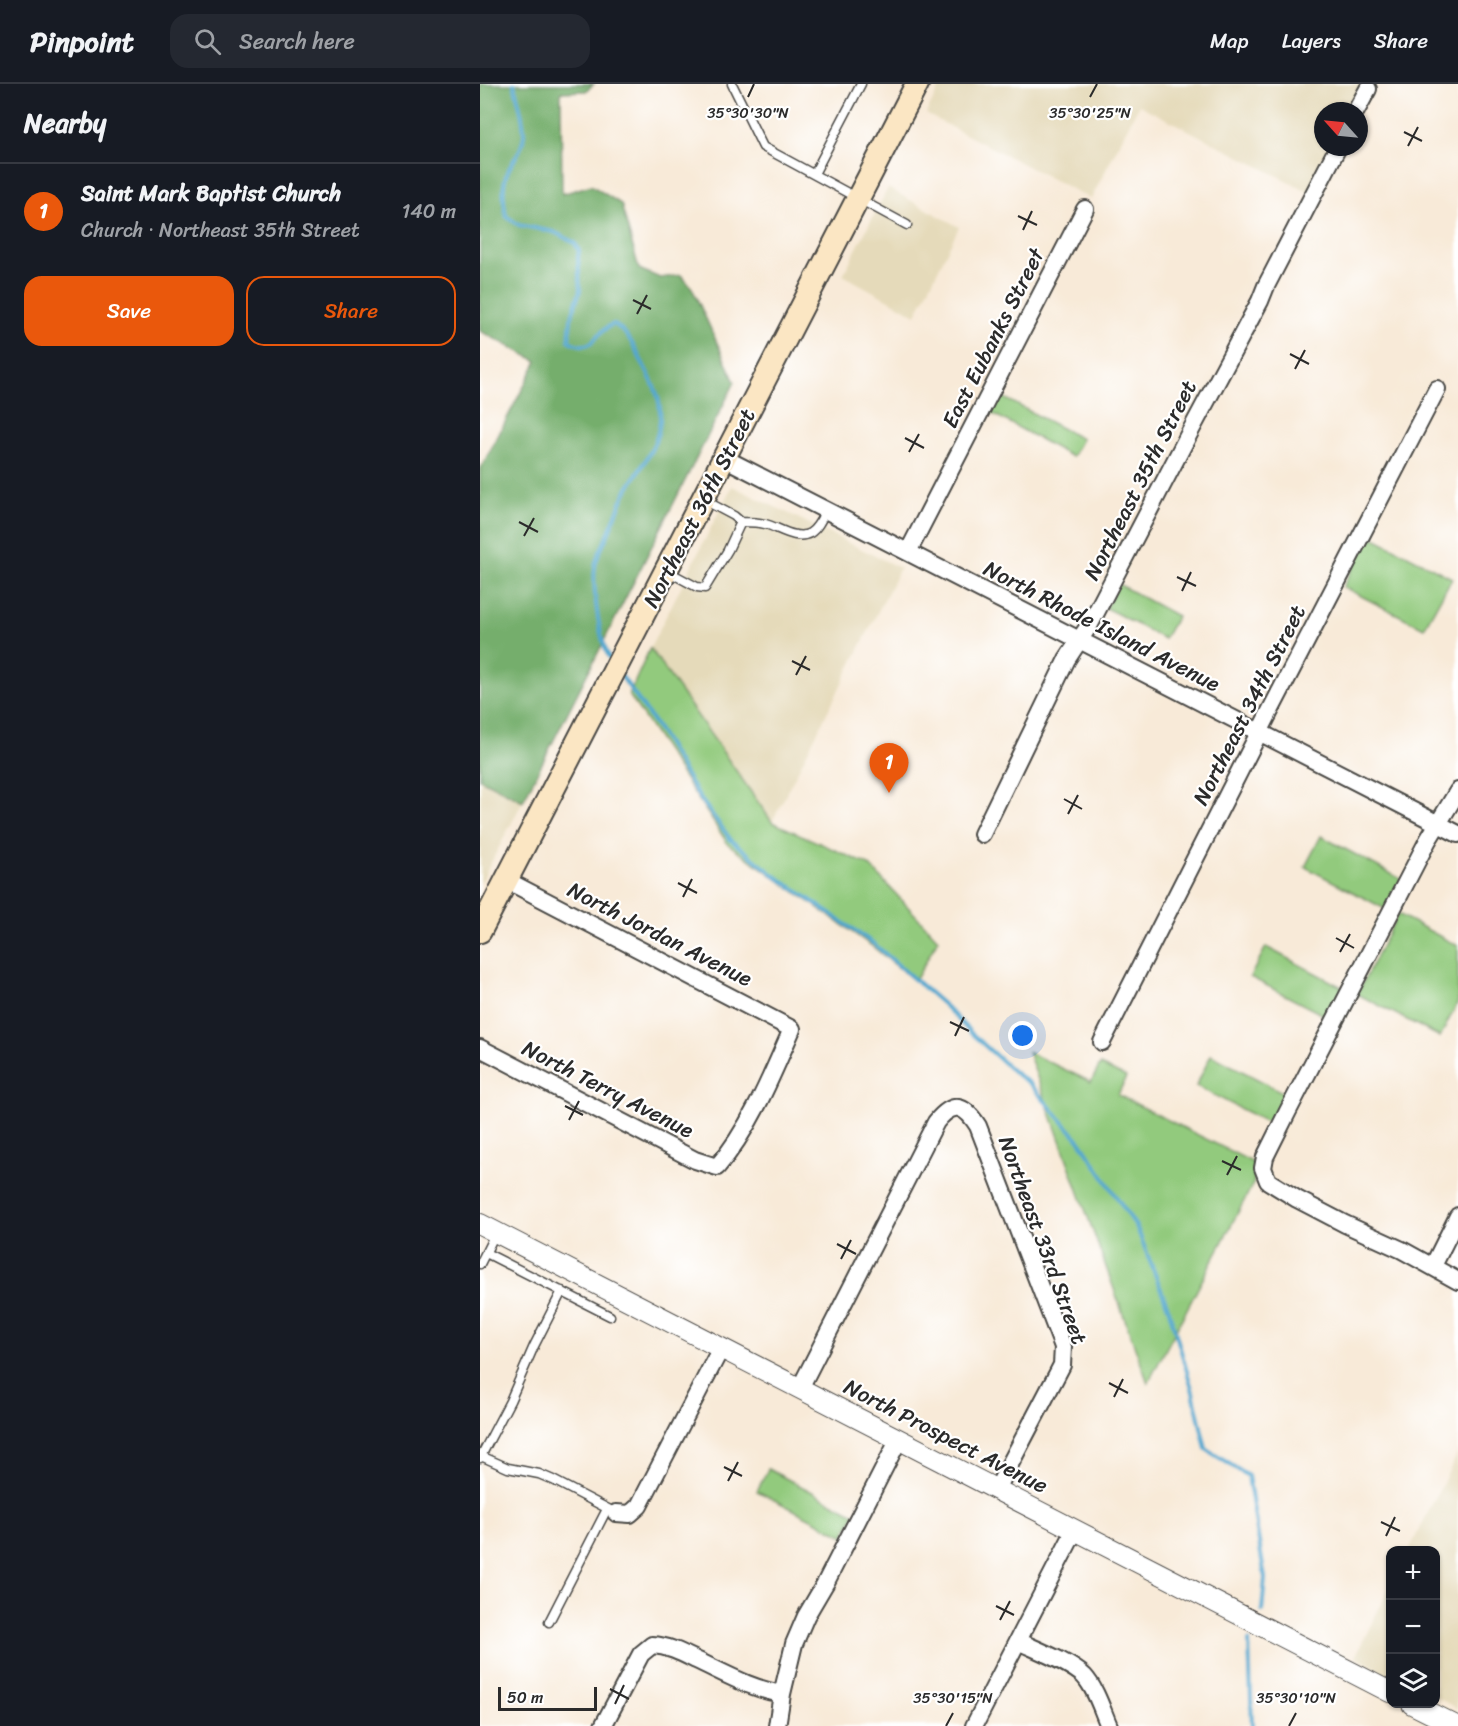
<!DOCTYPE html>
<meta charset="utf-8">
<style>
:root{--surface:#171b24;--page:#242831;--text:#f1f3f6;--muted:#9ea1a6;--line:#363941;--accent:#ea580c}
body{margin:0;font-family:Sriracha,sans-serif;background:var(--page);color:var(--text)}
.controls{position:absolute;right:18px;bottom:18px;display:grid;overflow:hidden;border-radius:12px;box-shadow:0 2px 4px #0004}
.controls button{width:54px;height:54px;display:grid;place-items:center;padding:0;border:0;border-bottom:2px solid var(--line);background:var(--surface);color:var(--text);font:30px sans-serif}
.compass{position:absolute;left:834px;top:18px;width:54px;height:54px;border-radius:50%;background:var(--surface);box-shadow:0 2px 4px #0004;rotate:297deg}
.scale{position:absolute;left:18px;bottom:15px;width:99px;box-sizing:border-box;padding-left:6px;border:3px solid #2b2b2b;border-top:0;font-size:16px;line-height:21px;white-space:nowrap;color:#2b2b2b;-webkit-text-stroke:4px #fff;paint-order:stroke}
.you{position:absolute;left:543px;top:952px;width:21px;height:21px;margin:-15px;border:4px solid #fff;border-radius:50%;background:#1a73e8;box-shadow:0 0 0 9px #1a73e833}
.badge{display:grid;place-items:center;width:39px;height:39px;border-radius:50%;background:var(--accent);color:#fff;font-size:20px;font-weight:700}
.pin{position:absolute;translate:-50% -50px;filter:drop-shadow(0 2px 3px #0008)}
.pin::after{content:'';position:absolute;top:32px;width:21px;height:18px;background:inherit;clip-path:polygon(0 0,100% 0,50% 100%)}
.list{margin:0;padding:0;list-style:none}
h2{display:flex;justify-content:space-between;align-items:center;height:78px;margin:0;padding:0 24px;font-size:26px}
h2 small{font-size:20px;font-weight:400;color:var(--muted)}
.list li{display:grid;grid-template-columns:39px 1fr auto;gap:18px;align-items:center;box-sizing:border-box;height:96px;padding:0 24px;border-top:2px solid var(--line)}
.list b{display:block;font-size:22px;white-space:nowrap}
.list p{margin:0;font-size:20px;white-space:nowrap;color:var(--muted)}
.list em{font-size:20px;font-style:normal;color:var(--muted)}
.actions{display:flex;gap:12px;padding:18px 24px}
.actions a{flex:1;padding:14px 0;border:2px solid var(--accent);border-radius:18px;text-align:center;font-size:21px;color:var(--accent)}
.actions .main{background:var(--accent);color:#fff}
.icon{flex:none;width:33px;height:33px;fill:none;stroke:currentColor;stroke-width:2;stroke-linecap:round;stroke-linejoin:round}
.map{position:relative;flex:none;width:978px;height:1642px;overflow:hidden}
header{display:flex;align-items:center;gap:36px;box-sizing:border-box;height:84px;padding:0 30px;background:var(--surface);border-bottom:2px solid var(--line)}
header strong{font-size:28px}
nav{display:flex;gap:33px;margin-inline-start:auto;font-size:21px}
.search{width:420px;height:54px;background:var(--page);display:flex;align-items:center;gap:15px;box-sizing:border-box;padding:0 21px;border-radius:18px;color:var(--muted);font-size:22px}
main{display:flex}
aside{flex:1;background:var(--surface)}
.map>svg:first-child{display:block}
.built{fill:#e5daba}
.green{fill:#92ca7d;stroke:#5e7a54;stroke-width:1.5}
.forest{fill:#75ae6c;stroke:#506c4c;stroke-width:1.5}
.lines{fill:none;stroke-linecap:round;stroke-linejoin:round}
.stream{stroke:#53a7cf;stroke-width:4}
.service-casing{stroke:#4a4845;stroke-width:11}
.minor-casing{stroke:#4a4845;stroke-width:20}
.tertiary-casing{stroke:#4a4845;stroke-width:22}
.secondary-casing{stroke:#4a4845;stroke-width:26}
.service{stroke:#fff;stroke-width:8}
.minor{stroke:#fff;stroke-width:16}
.tertiary{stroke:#fff;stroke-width:20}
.secondary{stroke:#fbe6c3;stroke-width:22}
.ticks{fill:none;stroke:#2b2b2b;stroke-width:2}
.labels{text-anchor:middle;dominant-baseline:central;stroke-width:4.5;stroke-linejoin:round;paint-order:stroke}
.street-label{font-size:22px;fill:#2b2b2b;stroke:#fff}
.ticks-label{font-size:15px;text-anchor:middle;fill:#2b2b2b;stroke:#fff;stroke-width:4.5;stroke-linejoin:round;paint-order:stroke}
</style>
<header>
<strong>Pinpoint</strong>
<div class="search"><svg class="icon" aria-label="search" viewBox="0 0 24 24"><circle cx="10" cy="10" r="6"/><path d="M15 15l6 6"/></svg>Search here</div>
<nav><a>Map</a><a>Layers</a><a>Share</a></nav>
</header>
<main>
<aside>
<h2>Nearby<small></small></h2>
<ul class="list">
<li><span class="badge">1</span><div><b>Saint Mark Baptist Church</b><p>Church · Northeast 35th Street</p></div><em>140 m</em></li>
</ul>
<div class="actions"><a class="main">Save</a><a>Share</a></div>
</aside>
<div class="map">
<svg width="978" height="1642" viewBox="0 0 978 1642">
<rect width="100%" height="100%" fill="#fff"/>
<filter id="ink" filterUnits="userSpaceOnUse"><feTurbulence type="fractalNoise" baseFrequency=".0167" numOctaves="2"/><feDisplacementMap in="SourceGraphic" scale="12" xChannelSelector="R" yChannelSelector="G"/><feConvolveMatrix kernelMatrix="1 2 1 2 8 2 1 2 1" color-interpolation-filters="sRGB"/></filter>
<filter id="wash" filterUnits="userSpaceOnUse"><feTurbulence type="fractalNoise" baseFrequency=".008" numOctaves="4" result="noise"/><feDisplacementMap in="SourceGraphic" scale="24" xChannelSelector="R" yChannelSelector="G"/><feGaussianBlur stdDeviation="1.35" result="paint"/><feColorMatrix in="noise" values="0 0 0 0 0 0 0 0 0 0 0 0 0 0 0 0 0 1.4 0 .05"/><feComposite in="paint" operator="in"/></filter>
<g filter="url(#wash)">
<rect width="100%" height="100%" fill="#f8ead8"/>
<path class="built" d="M 461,0 L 891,0 L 877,27 L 843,27 L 843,63 L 859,63 L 835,111 L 659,21 L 611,115 L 446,30 Z
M 408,104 L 479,143 L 436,231 L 363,191 Z
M 252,402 L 420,484 L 292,738 L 170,564 Z
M 0,695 L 43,717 L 0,800 Z
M 978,1369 L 978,1625 L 956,1613 L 956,1466 L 929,1466 Z
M 910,1502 L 910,1591 L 875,1573 Z"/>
<path class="green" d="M 517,310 L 602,355 L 592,373 L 508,327 Z
M 889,451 L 972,494 L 944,544 L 863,503 Z
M 638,500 L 697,532 L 684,555 L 626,524 Z
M 170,564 L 292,738 L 389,781 L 458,855 L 435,897 L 393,863 L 248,760 L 149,611 Z
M 841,752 L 921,795 L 905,825 L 825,783 Z
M 918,830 L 978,862 L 978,918 L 960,953 L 877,910 Z
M 786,863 L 864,904 L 849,934 L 770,893 Z
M 548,968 L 611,998 L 620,981 L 646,993 L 638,1011 L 774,1079 L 774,1098 L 668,1299 Z
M 731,971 L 812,1013 L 796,1043 L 716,1002 Z
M 288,1385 L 375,1430 L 364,1452 L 277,1407 Z"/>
<path class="forest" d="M 0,0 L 114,0 L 106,7 L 81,8 L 82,110 L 111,101 L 141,120 L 159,185 L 180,194 L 201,191 L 212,204 L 255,298 L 43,717 L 0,695 L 0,386 L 57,277 L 0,247 Z"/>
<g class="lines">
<path class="stream" d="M 34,0 C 38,16 44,34 44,51 C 43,63 37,71 31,81 C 21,97 23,114 26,132 L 39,141 L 74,148 L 95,159 L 99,167 L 98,173 L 100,206 L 91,235 L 89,257 C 116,271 114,246 134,240 C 149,250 153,261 161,276 C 171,296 182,312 180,336 C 178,363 160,384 147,406 C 140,419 135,434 129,448 C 125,458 119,468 116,478 C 111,497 119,560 131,576
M 140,590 L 175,640 L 219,713 L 251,756 L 294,791 L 394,860 L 465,922 L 491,949 L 535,989 L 549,999 L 600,1057 L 657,1144 L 689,1226 L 713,1308 L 726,1365 L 768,1392 L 785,1494 L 782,1527
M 769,1557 L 772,1642"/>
</g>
</g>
<g filter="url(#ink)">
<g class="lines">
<defs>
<path id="service" d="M 252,0 L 283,63 L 427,141
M 334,90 L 381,0
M 261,438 C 269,438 277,438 285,440 C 298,443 316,457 330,449 C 338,444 342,434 346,426
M 187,487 L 217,503 L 225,504 L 248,466 L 261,438 L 254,432 L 224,416
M 6,1169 L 130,1232
M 0,1180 L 16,1148
M 1,1372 L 28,1384 L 59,1390 L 73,1396 L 136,1429
M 0,1374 L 30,1317 L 54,1262 L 82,1207
M 69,1538 L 127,1425"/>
<path id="minor" d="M 876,27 L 888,5
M 244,374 L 978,750
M 428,468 L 605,125
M 978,707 L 948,756 L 808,1027 L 785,1073 L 783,1084 L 788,1097 L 817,1115 L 865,1140 L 922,1166 L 978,1197
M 502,750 L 587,575 L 610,540 L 710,348 L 780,217 L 786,202 L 858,63
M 622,958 L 787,633 L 957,305
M 0,964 L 215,1076 L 237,1083 C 270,1045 292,991 312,945 L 26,796
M 953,1182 L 978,1132
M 320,1304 L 456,1038 C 473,1017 484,1020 498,1042 L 583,1263 L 582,1281 L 517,1405
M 136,1429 L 150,1430 L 159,1422 L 241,1264
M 538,1557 C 557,1566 589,1578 604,1592 C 616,1605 622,1626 629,1642
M 123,1642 L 161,1570 L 172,1561 C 189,1562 202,1569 216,1576 C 244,1589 271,1605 302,1610
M 297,1642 L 302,1610 L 314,1560 L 326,1532 L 346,1498 L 419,1355
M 494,1642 L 595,1446"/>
<path id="tertiary" d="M 0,1140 L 910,1608
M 932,1620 L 976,1642"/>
<path id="secondary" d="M 0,847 L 437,0"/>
</defs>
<use href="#service" class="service-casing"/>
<use href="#minor" class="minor-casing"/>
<use href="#tertiary" class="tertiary-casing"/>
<use href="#secondary" class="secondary-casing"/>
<use href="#service" class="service"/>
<use href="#minor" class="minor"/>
<use href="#tertiary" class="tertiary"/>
<use href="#secondary" class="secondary"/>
</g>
</g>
<path class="ticks" d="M 268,13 L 274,0M 610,13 L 617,0M 924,48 L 942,57M 928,62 L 938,43M 538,132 L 557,141M 543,146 L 552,127M 153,216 L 171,225M 157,230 L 167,211M 810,270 L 829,280M 815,285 L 825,266M 425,354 L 444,364M 429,368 L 439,350M 39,438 L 58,448M 44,452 L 54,434M 697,493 L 716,502M 702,507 L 711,488M 312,577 L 330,586M 316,591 L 326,572M 584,715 L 602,725M 588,730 L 598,711M 198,799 L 217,809M 203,813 L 212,795M 856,854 L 874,864M 860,868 L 870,850M 470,938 L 489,947M 475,952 L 484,933M 85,1022 L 103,1031M 89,1036 L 99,1017M 742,1077 L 761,1086M 747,1091 L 757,1072M 357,1160 L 376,1170M 361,1175 L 371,1156M 629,1299 L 648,1309M 634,1313 L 643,1295M 244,1383 L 262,1392M 248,1397 L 258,1378M 901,1438 L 920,1447M 906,1452 L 915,1433M 516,1522 L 534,1531M 520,1536 L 530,1517M 130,1605 L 149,1615M 135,1620 L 144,1601M 466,1642 L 473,1629M 809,1642 L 816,1629"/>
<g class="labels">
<g class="street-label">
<text transform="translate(513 254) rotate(-63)">East Eubanks Street</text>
<text transform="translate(660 396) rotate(-63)">Northeast 35th Street</text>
<text transform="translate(219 424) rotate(-63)">Northeast 36th Street</text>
<text transform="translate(622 542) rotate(27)">North Rhode Island Avenue</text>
<text transform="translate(769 621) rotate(-63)">Northeast 34th Street</text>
<text transform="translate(180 850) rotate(27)">North Jordan Avenue</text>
<text transform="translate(128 1005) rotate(27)">North Terry Avenue</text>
<text transform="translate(563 1156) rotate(70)">Northeast 33rd Street</text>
<text transform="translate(466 1352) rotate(27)">North Prospect Avenue</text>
</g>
</g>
<g class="ticks-label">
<text x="268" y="34">35°30'30"N</text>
<text x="610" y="34">35°30'25"N</text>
<text x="473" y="1619">35°30'15"N</text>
<text x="816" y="1619">35°30'10"N</text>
</g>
</svg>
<div class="controls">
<button>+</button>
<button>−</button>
<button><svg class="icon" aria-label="layers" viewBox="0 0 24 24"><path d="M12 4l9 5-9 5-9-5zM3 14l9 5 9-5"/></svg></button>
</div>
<svg class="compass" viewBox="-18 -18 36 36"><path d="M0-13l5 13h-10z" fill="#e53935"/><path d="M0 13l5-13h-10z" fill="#9ea1a6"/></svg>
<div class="scale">50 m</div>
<div class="you"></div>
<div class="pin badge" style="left:409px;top:709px">1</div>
</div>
</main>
